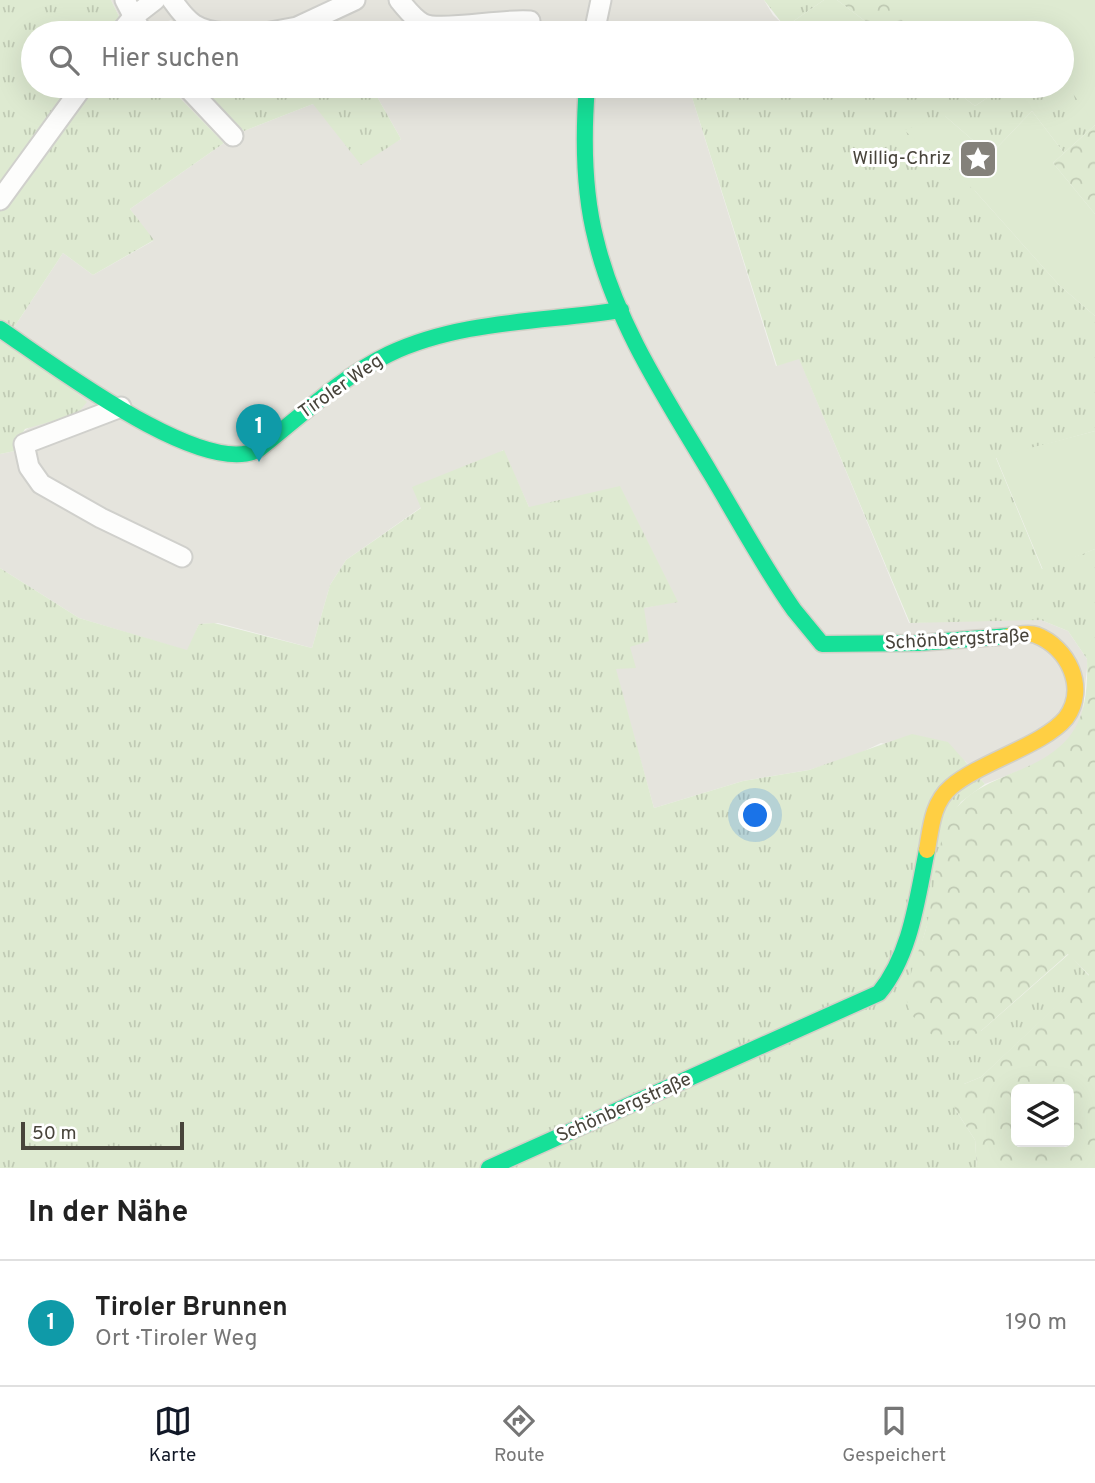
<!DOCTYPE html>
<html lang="de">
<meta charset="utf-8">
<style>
:root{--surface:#fff;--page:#f6f6f6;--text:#222;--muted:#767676;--line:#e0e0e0;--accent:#111827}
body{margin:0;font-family:Overpass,sans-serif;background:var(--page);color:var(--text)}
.controls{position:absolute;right:21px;bottom:21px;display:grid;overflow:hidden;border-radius:10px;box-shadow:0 7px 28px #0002}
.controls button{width:63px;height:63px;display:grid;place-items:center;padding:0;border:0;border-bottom:2px solid var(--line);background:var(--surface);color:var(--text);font:35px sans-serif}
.scale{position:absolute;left:21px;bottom:18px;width:163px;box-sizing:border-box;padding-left:7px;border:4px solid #48443b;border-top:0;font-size:19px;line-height:24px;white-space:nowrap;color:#48443b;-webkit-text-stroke:5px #fff;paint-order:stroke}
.you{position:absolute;left:756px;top:816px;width:24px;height:24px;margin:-18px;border:5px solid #fff;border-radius:50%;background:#1a73e8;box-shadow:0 0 0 10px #1a73e833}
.badge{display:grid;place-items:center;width:46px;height:46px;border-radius:50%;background:var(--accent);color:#fff;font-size:23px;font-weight:700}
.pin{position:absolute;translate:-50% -58px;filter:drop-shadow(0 2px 4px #0008)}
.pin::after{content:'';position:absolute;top:37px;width:24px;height:21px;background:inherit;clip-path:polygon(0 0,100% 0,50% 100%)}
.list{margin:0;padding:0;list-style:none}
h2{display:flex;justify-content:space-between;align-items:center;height:91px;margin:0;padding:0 28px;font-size:30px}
h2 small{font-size:23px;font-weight:400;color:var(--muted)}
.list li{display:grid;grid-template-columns:46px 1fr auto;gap:21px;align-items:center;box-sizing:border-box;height:126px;padding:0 28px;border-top:2px solid var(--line)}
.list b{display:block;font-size:26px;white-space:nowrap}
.list p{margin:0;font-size:23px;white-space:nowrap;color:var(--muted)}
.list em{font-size:23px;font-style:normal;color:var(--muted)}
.icon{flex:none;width:38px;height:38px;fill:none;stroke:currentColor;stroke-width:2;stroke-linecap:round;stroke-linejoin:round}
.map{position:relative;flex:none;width:1095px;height:1168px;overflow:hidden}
.search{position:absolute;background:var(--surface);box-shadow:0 7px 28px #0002;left:21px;right:21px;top:21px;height:77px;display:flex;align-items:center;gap:18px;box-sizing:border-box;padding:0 24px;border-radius:38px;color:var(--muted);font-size:26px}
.sheet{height:217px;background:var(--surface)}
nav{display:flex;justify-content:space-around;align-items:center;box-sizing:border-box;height:98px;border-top:2px solid var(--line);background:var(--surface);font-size:19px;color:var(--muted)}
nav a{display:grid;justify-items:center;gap:4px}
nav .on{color:var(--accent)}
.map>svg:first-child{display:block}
.residential{fill:#e5e4dd}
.grass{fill:url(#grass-tufts)}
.forest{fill:url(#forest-crowns);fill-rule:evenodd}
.green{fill:#deead1}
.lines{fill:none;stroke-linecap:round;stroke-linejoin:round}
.street-casing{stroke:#d0d0cc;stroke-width:23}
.fast-casing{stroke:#d2d0c7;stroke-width:19}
.slow-casing{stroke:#d2d0c7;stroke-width:19}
.street{stroke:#fdfdfc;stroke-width:19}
.fast{stroke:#16e098;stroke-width:16}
.slow{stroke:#ffcf43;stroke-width:16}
.labels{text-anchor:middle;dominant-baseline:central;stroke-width:6;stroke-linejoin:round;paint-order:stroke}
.poi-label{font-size:19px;fill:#48443b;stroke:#fff;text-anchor:end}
.street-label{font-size:19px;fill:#48443b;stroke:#fff}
</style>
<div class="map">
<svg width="1095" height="1168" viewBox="0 0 1095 1168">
<defs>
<pattern id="grass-tufts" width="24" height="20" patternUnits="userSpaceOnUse" patternTransform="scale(1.75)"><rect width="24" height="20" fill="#deead1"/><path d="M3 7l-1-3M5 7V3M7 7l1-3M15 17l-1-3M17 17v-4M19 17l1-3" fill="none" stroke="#c0cab4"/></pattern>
<pattern id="forest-crowns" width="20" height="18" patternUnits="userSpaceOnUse" patternTransform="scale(1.75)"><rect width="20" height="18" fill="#deead1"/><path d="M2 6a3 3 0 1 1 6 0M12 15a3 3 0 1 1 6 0" fill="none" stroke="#c0cab4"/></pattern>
</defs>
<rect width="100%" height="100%" fill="#f2f2ee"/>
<path class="residential" d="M 111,0 L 764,0 L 773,15 L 792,33 L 341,33 L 337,26 L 317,33 L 189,33 L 171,20 L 150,28 L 154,33 L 127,33 Z
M 168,86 L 198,86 L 244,131 L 313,104 L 386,147 L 401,139 L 371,86 L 705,86 L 690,91 L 776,366 L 799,358 L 909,623 L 1014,618 L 1041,620 L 1068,631 L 1087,659 L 1087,668 L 1082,718 L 1068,742 L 1042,762 L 985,784 L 965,761 L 881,743 L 854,756 L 809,770 L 743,781 L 654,808 L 615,669 L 630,647 L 644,608 L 677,601 L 529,507 L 503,450 L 346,560 L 330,585 L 312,648 L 218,623 L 199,624 L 188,651 L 79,618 L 0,568 L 0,454 L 20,450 L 20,434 L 33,425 L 77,414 L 9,335 L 63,253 L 93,275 L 153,241 L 130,209 L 224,143 Z"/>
<path class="grass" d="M 0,0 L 111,0 L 127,33 L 33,33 L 33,86 L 168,86 L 224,143 L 130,209 L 154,240 L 93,275 L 63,253 L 9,335 L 87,402 L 77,414 L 25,429 L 19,439 L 20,450 L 0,454 Z
M 764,0 L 824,0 L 785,27 Z
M 1062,52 L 1095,92 L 1095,125 L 1064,153 L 1032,111 L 990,155 L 945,116 L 975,191 L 1059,285 L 1095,316 L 1095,431 L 996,458 L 1042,569 L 1095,549 L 1095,659 L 1087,659 L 1068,631 L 1041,620 L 910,623 L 799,359 L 777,366 L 690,91 L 705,86 L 949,86 L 975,106 L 1005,86 L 1062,86 Z
M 198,86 L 371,86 L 401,139 L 361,165 L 313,104 L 244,131 Z
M 504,450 L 529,507 L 620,486 L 678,602 L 644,608 L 649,641 L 630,647 L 636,668 L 616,669 L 654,808 L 743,781 L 809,770 L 912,734 L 948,742 L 985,784 L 961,802 L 949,819 L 928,922 L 911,980 L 981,1031 L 1069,954 L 1089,976 L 981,1077 L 964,1084 L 955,1109 L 975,1140 L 977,1168 L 0,1168 L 0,568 L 79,618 L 187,650 L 199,624 L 214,623 L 312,648 L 330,585 L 346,560 L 421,508 L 412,487 Z"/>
<path class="forest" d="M 837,0 L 1095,0 L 1062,33 L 881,33 Z
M 949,86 L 1005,86 L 975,106 Z
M 1095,125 L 1095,214 L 1053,163 Z
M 1087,659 L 1095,659 L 1095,1168 L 977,1168 L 975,1140 L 955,1109 L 950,1083 L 964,1084 L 981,1077 L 1089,975 L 1068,954 L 981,1031 C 961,1044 942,1046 924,1028 C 917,1021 908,1013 907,1002 C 906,974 923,946 928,920 C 935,888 935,851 948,821 C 950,815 956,808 960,804 C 974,789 992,782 1010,774 C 1072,750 1089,725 1087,659 ZM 1016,1089 L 1069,1089 L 1069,1142 L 1016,1142 Z"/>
<path class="green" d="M 824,0 L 837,0 L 881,33 L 792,33 L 785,27 Z
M 915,0 L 1095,0 L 1095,124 L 1063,80 L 1071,72 L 1062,63 L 1062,33 L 915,33 L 900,18 Z
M 1032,111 L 1064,153 L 1053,163 L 1095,214 L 1095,316 L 1059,285 L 975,191 L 904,130 L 945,116 L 990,155 Z
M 1095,431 L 1095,549 L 1043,570 L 996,457 Z"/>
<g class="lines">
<defs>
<path id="street" d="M 125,0 L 142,33
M 172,0 C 189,24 196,30 225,33
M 399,0 C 406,8 413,18 422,23 C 438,33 503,18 530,21
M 120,33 L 133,17 L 155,0
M 265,33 L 297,27 L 355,0
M 594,33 L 601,0
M 186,86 L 233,136
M 0,200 L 83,86
M 121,407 L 24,444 L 29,467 L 41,484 L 101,518 L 182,557"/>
<path id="fast" d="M 587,86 C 583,137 583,190 596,240 C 616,324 667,400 711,474 C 738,519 763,566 794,610 L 822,644 L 918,643 L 1010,636
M 0,329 C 48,361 205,481 259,449 C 301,416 341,377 389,354 C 460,320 544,322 621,310
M 489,1168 L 879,993 C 911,954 917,899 927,850"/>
<path id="slow" d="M 927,850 C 931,828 932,803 951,787 C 980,762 1044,745 1066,718 C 1088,688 1068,647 1036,635 C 1029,632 1017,635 1010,636"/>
</defs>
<use href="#street" class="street-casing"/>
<use href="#fast" class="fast-casing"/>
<use href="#slow" class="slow-casing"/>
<use href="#street" class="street"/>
<use href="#fast" class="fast"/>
<use href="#slow" class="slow"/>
</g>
<defs>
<symbol id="sight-square" viewBox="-11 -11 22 22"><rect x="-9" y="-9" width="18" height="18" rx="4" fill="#84817a" stroke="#fff"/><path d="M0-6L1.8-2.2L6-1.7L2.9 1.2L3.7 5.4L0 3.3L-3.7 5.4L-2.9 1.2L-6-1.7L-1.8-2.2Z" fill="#fff"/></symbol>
</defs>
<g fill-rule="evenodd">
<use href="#sight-square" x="956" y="137" width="44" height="44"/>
</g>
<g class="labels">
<g class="poi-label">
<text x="951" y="159">Willig-Chriz</text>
</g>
<g class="street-label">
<text transform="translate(341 387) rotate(-35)">Tiroler Weg</text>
<text transform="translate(957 640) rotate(-3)">Schönbergstraße</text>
<text transform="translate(624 1108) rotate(-24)">Schönbergstraße</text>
</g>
</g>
</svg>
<div class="controls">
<button><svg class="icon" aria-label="layers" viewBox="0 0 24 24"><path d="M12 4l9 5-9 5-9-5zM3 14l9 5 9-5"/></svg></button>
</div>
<div class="scale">50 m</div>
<div class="you"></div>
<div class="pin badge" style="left:259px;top:462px;background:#0f9aa8">1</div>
<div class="search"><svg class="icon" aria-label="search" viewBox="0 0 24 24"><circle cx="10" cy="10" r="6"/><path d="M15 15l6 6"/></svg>Hier suchen</div>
</div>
<section class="sheet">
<h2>In der Nähe<small></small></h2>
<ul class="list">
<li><span class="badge" style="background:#0f9aa8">1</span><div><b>Tiroler Brunnen</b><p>Ort · Tiroler Weg</p></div><em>190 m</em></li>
</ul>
</section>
<nav>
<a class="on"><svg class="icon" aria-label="map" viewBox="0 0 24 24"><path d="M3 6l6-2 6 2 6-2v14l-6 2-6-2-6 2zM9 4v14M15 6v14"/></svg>Karte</a>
<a><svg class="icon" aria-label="directions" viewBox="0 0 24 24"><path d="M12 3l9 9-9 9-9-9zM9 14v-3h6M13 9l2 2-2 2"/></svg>Route</a>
<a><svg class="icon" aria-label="saved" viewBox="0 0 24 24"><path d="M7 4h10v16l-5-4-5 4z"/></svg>Gespeichert</a>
</nav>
